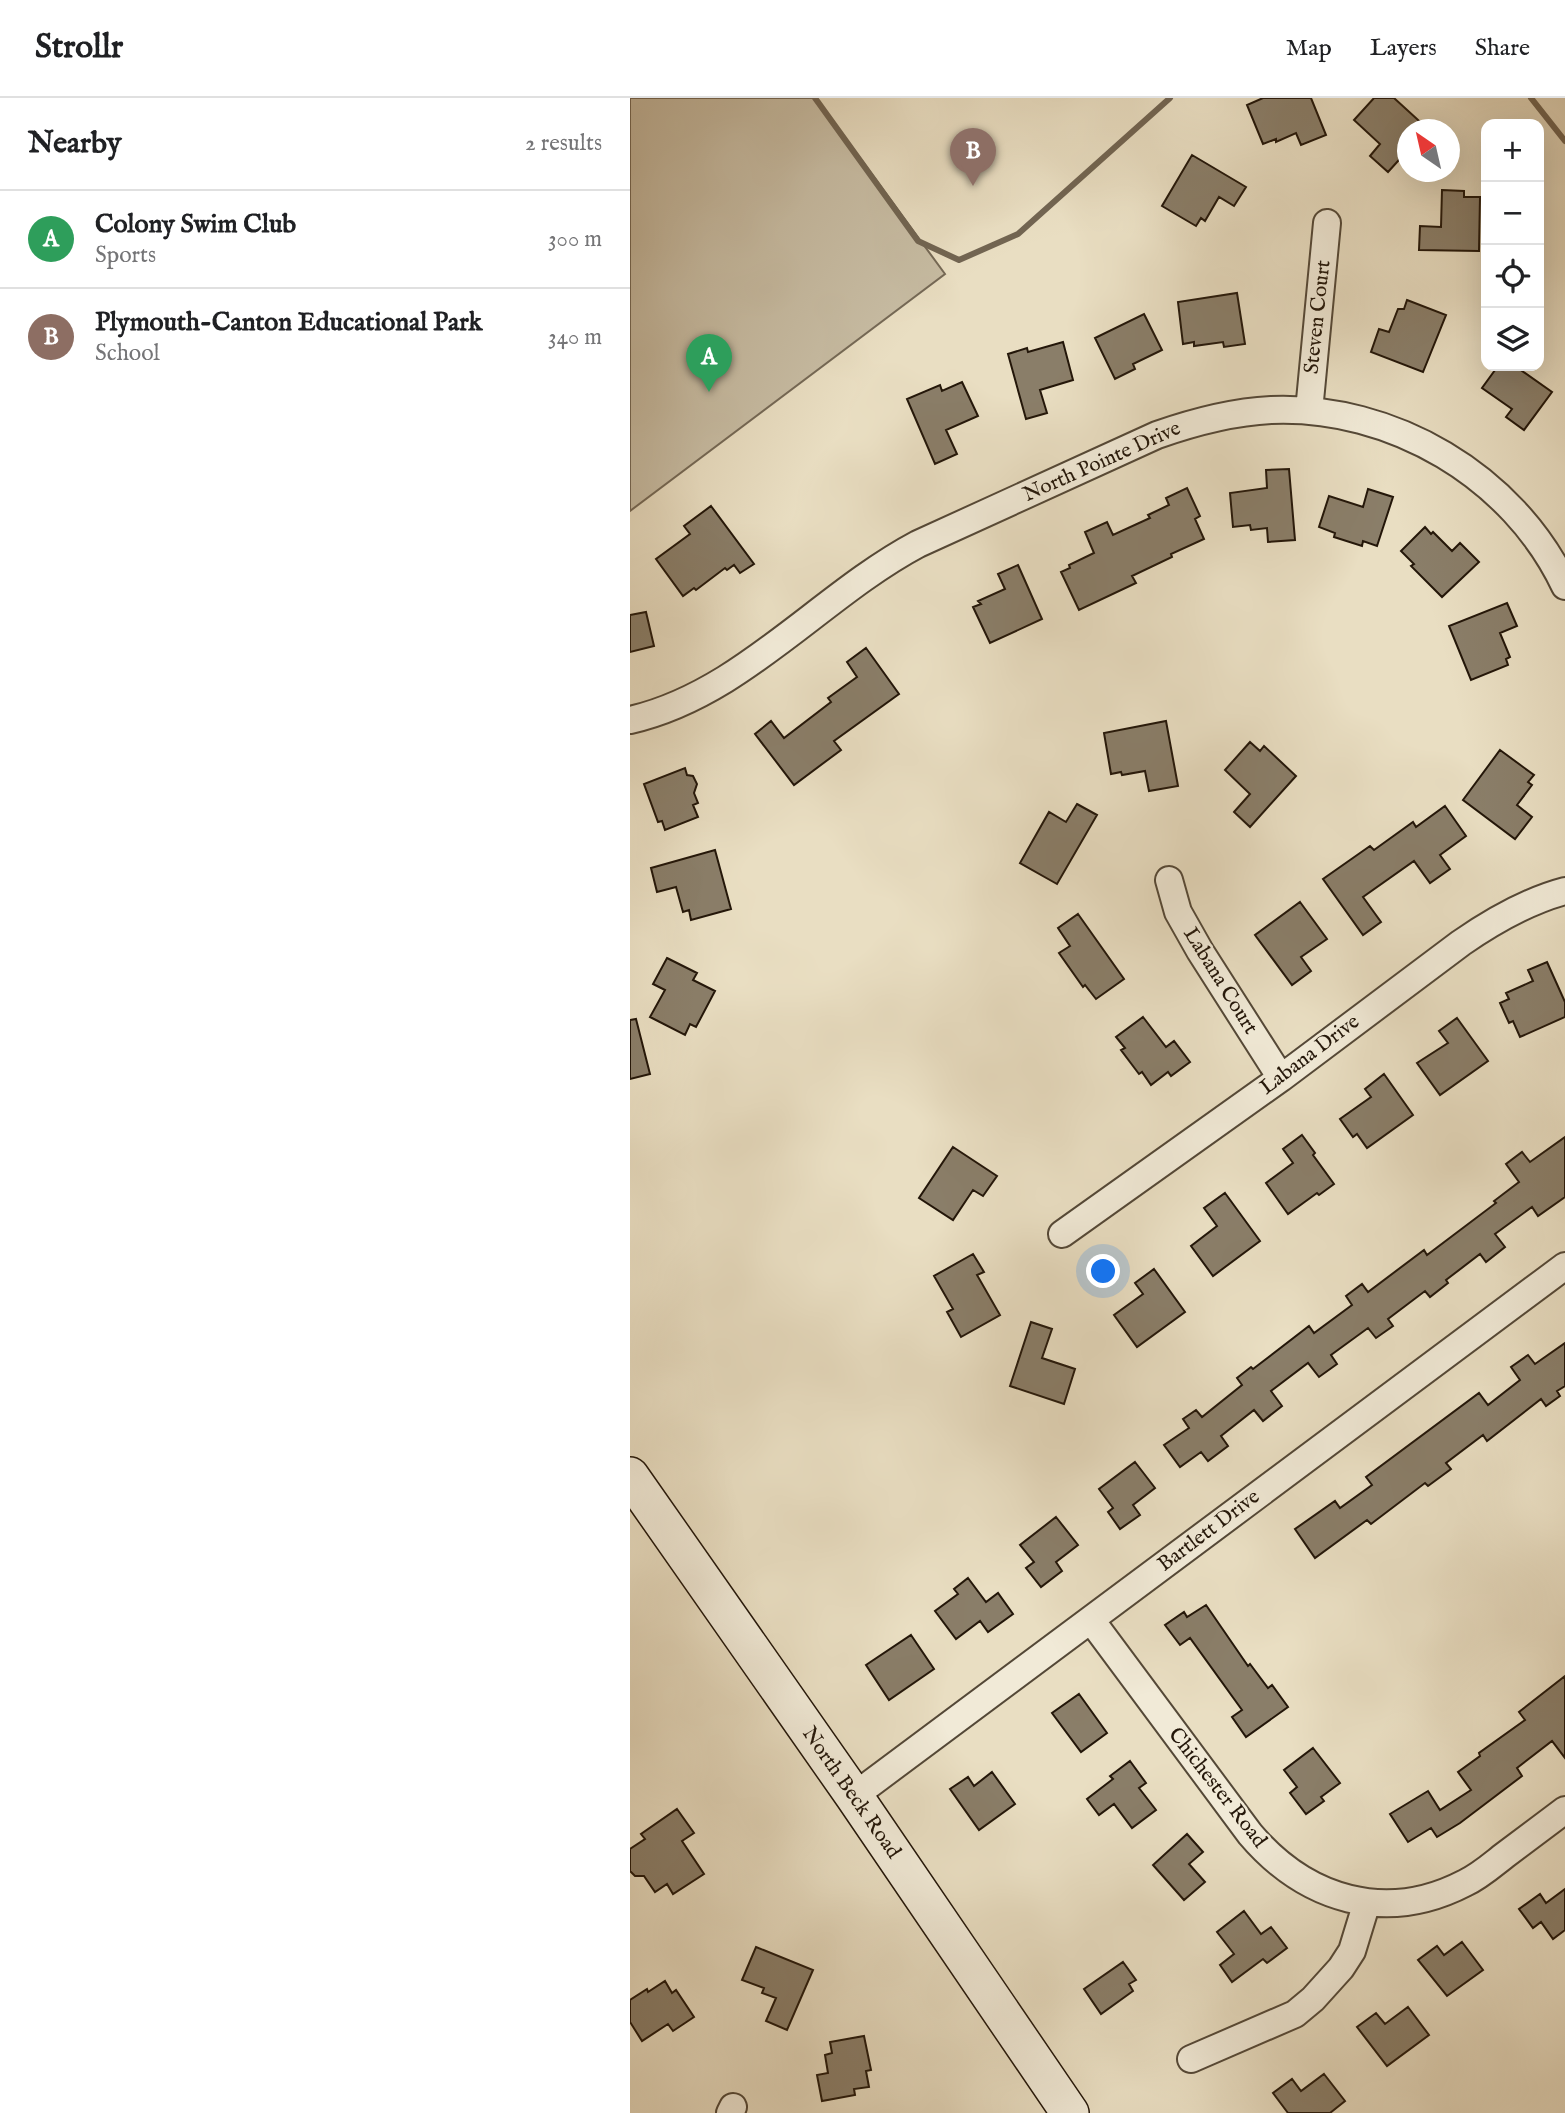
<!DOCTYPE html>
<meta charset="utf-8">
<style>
:root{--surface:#fff;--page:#f2f2f2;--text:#202124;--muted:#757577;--line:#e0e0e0;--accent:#1a73e8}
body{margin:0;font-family:"IM FELL English",serif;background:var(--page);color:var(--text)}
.controls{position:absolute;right:21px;top:21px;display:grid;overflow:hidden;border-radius:14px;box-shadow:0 7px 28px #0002}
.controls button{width:63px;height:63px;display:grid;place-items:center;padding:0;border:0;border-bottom:2px solid var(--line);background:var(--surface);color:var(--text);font:35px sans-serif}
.compass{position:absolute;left:767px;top:21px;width:63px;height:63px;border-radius:50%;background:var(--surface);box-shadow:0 7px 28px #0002;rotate:326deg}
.you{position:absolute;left:474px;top:1174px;width:24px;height:24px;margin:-18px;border:5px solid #fff;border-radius:50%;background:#1a73e8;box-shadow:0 0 0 10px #1a73e833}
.badge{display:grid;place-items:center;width:46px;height:46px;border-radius:50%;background:var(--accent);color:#fff;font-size:23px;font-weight:700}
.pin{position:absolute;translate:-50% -58px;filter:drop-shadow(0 2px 4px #0008)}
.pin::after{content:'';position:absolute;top:37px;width:24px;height:21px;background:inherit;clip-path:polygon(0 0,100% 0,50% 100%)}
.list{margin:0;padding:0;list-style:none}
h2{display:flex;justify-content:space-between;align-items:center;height:91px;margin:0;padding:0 28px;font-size:30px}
h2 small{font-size:23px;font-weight:400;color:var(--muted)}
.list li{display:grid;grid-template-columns:46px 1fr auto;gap:21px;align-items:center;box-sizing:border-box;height:98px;padding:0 28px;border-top:2px solid var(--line)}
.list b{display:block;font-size:26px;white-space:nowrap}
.list p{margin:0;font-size:23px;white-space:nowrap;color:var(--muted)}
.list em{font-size:23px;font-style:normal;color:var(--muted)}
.icon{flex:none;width:38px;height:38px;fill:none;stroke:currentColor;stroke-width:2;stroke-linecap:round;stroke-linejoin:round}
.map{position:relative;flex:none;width:935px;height:2015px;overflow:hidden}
header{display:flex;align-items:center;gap:42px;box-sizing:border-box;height:98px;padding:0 35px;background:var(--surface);border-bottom:2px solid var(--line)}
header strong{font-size:33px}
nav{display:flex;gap:38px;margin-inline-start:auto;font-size:24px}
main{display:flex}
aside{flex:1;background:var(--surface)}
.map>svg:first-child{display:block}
.green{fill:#c7bca3;stroke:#756956;stroke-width:2}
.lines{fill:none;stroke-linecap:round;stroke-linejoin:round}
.stream{stroke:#726552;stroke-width:6}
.building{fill:#8a7e69;stroke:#231609;stroke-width:2}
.minor-casing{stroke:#544837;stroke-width:30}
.secondary-casing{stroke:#231609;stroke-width:40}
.minor{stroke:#f1ead7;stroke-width:26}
.secondary{stroke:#f1ead7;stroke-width:37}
.labels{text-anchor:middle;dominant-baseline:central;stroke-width:5;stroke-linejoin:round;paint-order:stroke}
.street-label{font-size:21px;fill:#231609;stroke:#f1ead7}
</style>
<header>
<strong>Strollr</strong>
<nav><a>Map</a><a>Layers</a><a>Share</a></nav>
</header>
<main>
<aside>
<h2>Nearby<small>2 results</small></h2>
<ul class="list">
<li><span class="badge" style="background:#2e9e5b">A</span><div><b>Colony Swim Club</b><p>Sports</p></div><em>300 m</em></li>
<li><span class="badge" style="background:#8d6e63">B</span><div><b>Plymouth-Canton Educational Park</b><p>School</p></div><em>340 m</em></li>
</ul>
</aside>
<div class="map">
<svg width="935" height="2015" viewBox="0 0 935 2015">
<rect width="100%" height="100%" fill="#e9dec2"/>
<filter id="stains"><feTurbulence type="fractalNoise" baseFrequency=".00286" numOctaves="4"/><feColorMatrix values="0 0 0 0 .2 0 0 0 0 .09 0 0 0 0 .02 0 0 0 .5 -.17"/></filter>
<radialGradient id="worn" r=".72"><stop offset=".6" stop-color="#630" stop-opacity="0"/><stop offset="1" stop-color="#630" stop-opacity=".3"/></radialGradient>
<path class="green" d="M 0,0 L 186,0 L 315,176 L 0,413 Z"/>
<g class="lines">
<path class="stream" d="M 185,0 L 288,143 L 329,162 L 388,136 L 540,0
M 901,0 L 935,43"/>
</g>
<path class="building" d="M 633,0 L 681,0 L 696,37 L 671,47 L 666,35 L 646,44 L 646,41 L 633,46 L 617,7 Z
M 744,0 L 764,0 L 799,32 L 778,32 L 777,53 L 758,74 L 740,58 L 750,46 L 724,22 Z
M 562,57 L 616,89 L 604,108 L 589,99 L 575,123 L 571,120 L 566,128 L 532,108 Z
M 812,92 L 834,93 L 834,99 L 850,99 L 849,153 L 789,152 L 790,128 L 811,129 Z
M 607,195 L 615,246 L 594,249 L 593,244 L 564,248 L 564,244 L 553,246 L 548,204 Z
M 777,202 L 816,217 L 793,274 L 741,254 L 749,231 L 759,234 L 768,211 L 774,211 Z
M 514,216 L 532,252 L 503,266 L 505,271 L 485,281 L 465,240 Z
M 433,244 L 443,282 L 410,292 L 417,315 L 396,321 L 378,256 L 397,250 L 398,254 Z
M 868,268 L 885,268 L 922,294 L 894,332 L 876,319 L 882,311 L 852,290 Z
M 332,284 L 348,318 L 316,332 L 327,356 L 305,366 L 277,301 L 310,287 L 312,293 Z
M 659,371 L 665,442 L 638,444 L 637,430 L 621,432 L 620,427 L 603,429 L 600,395 L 637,390 L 636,372 Z
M 557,390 L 570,418 L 565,421 L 574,441 L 541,456 L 542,459 L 502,478 L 506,485 L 449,512 L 431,474 L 440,470 L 439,467 L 464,455 L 455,434 L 477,424 L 483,437 L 520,420 L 518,417 L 539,407 L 536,400 Z
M 738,391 L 763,399 L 747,448 L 733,443 L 732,448 L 704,439 L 705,435 L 689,429 L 699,398 L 733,409 Z
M 81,408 L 124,466 L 110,475 L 104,467 L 97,472 L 95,470 L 66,492 L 64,490 L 53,498 L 26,461 L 60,436 L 54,428 Z
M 795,429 L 801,436 L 803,434 L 822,453 L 830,445 L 849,464 L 812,499 L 781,468 L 784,466 L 771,453 Z
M 388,467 L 412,521 L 360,545 L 343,509 L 351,506 L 348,503 L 375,491 L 368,476 Z
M 877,505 L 887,528 L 870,535 L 880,559 L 876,561 L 878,567 L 841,582 L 819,528 Z
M 16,514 L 24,548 L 0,554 L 0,517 Z
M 236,550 L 269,596 L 204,643 L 211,652 L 164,687 L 125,636 L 141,623 L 154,640 L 201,604 L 198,600 L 227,579 L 217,564 Z
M 536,623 L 548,688 L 519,693 L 515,673 L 492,677 L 491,674 L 481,676 L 474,635 Z
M 620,644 L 630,653 L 634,648 L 666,678 L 620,729 L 604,714 L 620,696 L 595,672 Z
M 870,652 L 904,677 L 898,684 L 902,687 L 887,707 L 902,719 L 885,741 L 833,702 Z
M 55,670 L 57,677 L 63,678 L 67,686 L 64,695 L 68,705 L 63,707 L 68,719 L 35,732 L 32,723 L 28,724 L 14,686 Z
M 447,706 L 467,717 L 427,786 L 390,765 L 419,714 L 436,724 Z
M 815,708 L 836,738 L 810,757 L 820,771 L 800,785 L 784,763 L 733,799 L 751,824 L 733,837 L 693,781 L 740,748 L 744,752 L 783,724 L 786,729 Z
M 85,752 L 101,811 L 61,822 L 59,812 L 53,814 L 46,789 L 27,794 L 21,770 Z
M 670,804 L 697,841 L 671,859 L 681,873 L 662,887 L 625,837 Z
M 448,816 L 494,881 L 466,901 L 455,887 L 453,889 L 429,855 L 440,848 L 428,830 Z
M 37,860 L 67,875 L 63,882 L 85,893 L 66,929 L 60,926 L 55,937 L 20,919 L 35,892 L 23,886 Z
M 917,864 L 935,904 L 935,919 L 890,939 L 883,923 L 879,925 L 870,905 L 879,901 L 876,895 L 903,883 L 898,872 Z
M 513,919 L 536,949 L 544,943 L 560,964 L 541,978 L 538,974 L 521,987 L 512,974 L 509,976 L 491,952 L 495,950 L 486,939 Z
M 827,920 L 858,963 L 810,997 L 787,965 L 818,945 L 809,933 Z
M 6,921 L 20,976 L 0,981 L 0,922 Z
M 754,976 L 783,1017 L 737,1050 L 727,1036 L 723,1039 L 710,1021 L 741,999 L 735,991 Z
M 672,1037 L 685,1055 L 683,1057 L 704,1086 L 689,1097 L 687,1095 L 658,1116 L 636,1085 L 663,1065 L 653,1051 Z
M 935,1039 L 935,1099 L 908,1118 L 902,1109 L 865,1136 L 875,1149 L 856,1164 L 850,1156 L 816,1182 L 818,1185 L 800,1199 L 795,1193 L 758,1221 L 763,1228 L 746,1240 L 738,1230 L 701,1257 L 707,1266 L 689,1279 L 678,1265 L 641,1293 L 652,1308 L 633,1323 L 624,1312 L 591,1338 L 598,1348 L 578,1363 L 571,1354 L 550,1369 L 534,1347 L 559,1330 L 553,1321 L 566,1312 L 572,1319 L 612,1287 L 607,1280 L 621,1269 L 623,1271 L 679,1228 L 684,1235 L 722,1207 L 716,1198 L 732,1186 L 738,1194 L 794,1152 L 797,1157 L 866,1105 L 864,1103 L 889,1084 L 876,1066 L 892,1054 L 900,1064 Z
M 323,1049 L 367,1078 L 353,1098 L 343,1092 L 323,1122 L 289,1100 Z
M 595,1095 L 630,1143 L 583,1178 L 561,1148 L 587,1128 L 574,1110 Z
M 343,1156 L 354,1174 L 347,1177 L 370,1217 L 331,1239 L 317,1214 L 323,1211 L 304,1178 Z
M 524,1171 L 555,1214 L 507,1249 L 484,1217 L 513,1196 L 505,1185 Z
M 401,1224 L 422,1231 L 412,1260 L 445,1271 L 434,1306 L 380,1288 Z
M 935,1245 L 935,1288 L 927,1293 L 930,1298 L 916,1308 L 911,1301 L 857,1343 L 853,1337 L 816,1365 L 821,1371 L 798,1388 L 795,1385 L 741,1426 L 737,1422 L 685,1460 L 665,1431 L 705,1403 L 710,1410 L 742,1387 L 736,1379 L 849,1295 L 858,1307 L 890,1282 L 881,1269 L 898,1257 L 905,1266 Z
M 505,1364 L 525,1390 L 503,1407 L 510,1417 L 490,1431 L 478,1414 L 483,1410 L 469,1391 Z
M 426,1419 L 448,1447 L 426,1464 L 432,1473 L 411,1489 L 396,1470 L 404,1464 L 390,1447 Z
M 338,1480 L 356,1504 L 368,1495 L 383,1516 L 358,1534 L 350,1523 L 326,1541 L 305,1513 L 328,1496 L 324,1491 Z
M 576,1507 L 618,1568 L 620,1566 L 638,1590 L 642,1587 L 658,1609 L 616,1639 L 602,1619 L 612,1612 L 560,1540 L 550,1547 L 535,1527 L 554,1514 L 557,1519 Z
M 281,1537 L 304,1571 L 259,1602 L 236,1567 Z
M 935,1578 L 935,1660 L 922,1643 L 887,1670 L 892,1678 L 830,1725 L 807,1739 L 801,1730 L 778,1744 L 760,1716 L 798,1693 L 810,1712 L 841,1692 L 828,1674 L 850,1658 L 849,1655 L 895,1622 L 889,1614 Z
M 449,1596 L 477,1635 L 451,1654 L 422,1615 Z
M 683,1650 L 710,1685 L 691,1699 L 694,1703 L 676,1716 L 660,1695 L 667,1689 L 654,1672 Z
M 500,1663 L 516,1685 L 509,1690 L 526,1712 L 502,1730 L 484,1706 L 469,1717 L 457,1701 L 483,1681 L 480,1678 Z
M 362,1674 L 385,1706 L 349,1732 L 320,1691 L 338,1679 L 344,1688 Z
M 47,1711 L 64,1735 L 52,1743 L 74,1776 L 43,1796 L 37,1786 L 25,1794 L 14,1778 L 5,1778 L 0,1773 L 0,1751 L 15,1741 L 11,1736 Z
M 557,1736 L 573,1754 L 559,1766 L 575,1784 L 554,1802 L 523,1767 Z
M 935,1791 L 935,1832 L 923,1841 L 911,1824 L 903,1830 L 889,1811 L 910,1796 L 916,1805 Z
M 614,1813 L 631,1836 L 641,1829 L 657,1850 L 637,1865 L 633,1861 L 602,1884 L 590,1867 L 604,1856 L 587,1834 Z
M 832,1844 L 853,1872 L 817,1898 L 788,1862 L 807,1848 L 814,1857 Z
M 126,1849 L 183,1872 L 157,1932 L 136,1923 L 146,1900 L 132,1895 L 134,1890 L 112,1882 Z
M 493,1864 L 506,1882 L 499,1886 L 503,1893 L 471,1916 L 454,1891 Z
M 35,1883 L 42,1895 L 46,1892 L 64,1919 L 43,1933 L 38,1926 L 12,1943 L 0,1924 L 0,1902 L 17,1891 L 18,1894 Z
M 778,1909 L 799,1937 L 757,1968 L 727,1929 L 746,1915 L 755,1926 Z
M 234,1938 L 241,1972 L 236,1973 L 239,1989 L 224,1991 L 225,1997 L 192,2003 L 187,1977 L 198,1975 L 195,1957 L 202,1955 L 200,1944 Z
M 694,1976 L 715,2003 L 700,2015 L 658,2015 L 643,1995 L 662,1981 L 671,1993 Z"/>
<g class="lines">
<defs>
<path id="minor" d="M 679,313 L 697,125
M 0,622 C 111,597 190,498 288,446 L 527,337 C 564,324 601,314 641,312 C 762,307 883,378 935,488
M 539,782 L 548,814 L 570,853 L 651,980
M 432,1136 L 651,980 L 831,845 C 863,823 897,803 935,793
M 461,1522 L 620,1736 C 676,1802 756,1826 835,1785 C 850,1778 862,1767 875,1757 C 895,1742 915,1727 935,1712
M 224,1698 L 935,1168
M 561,1961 L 665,1916 L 683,1901 L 711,1870 L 722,1853 L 737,1804
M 100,2015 L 103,2009"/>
<path id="secondary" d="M 0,1378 L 224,1698 L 440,2015"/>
</defs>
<use href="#minor" class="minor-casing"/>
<use href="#secondary" class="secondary-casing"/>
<use href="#minor" class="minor"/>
<use href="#secondary" class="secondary"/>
</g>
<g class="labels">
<g class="street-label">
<text transform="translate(688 219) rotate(-84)">Steven Court</text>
<text transform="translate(472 364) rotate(-24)">North Pointe Drive</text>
<text transform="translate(590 883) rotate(58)">Labana Court</text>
<text transform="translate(680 957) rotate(-37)">Labana Drive</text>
<text transform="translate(579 1433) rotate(-37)">Bartlett Drive</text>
<text transform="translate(587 1690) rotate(52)">Chichester Road</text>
<text transform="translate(221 1695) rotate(55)">North Beck Road</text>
</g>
</g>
<rect width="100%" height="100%" filter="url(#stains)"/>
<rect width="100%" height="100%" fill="url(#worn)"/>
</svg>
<div class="controls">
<button>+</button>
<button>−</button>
<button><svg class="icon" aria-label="locate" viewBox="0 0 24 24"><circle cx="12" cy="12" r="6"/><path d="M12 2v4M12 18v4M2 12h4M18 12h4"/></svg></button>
<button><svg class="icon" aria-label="layers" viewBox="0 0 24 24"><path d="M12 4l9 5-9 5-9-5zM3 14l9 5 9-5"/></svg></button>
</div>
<svg class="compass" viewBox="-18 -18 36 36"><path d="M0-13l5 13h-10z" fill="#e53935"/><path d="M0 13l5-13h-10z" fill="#757577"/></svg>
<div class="you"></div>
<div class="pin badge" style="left:79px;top:294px;background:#2e9e5b">A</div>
<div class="pin badge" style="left:343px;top:88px;background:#8d6e63">B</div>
</div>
</main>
